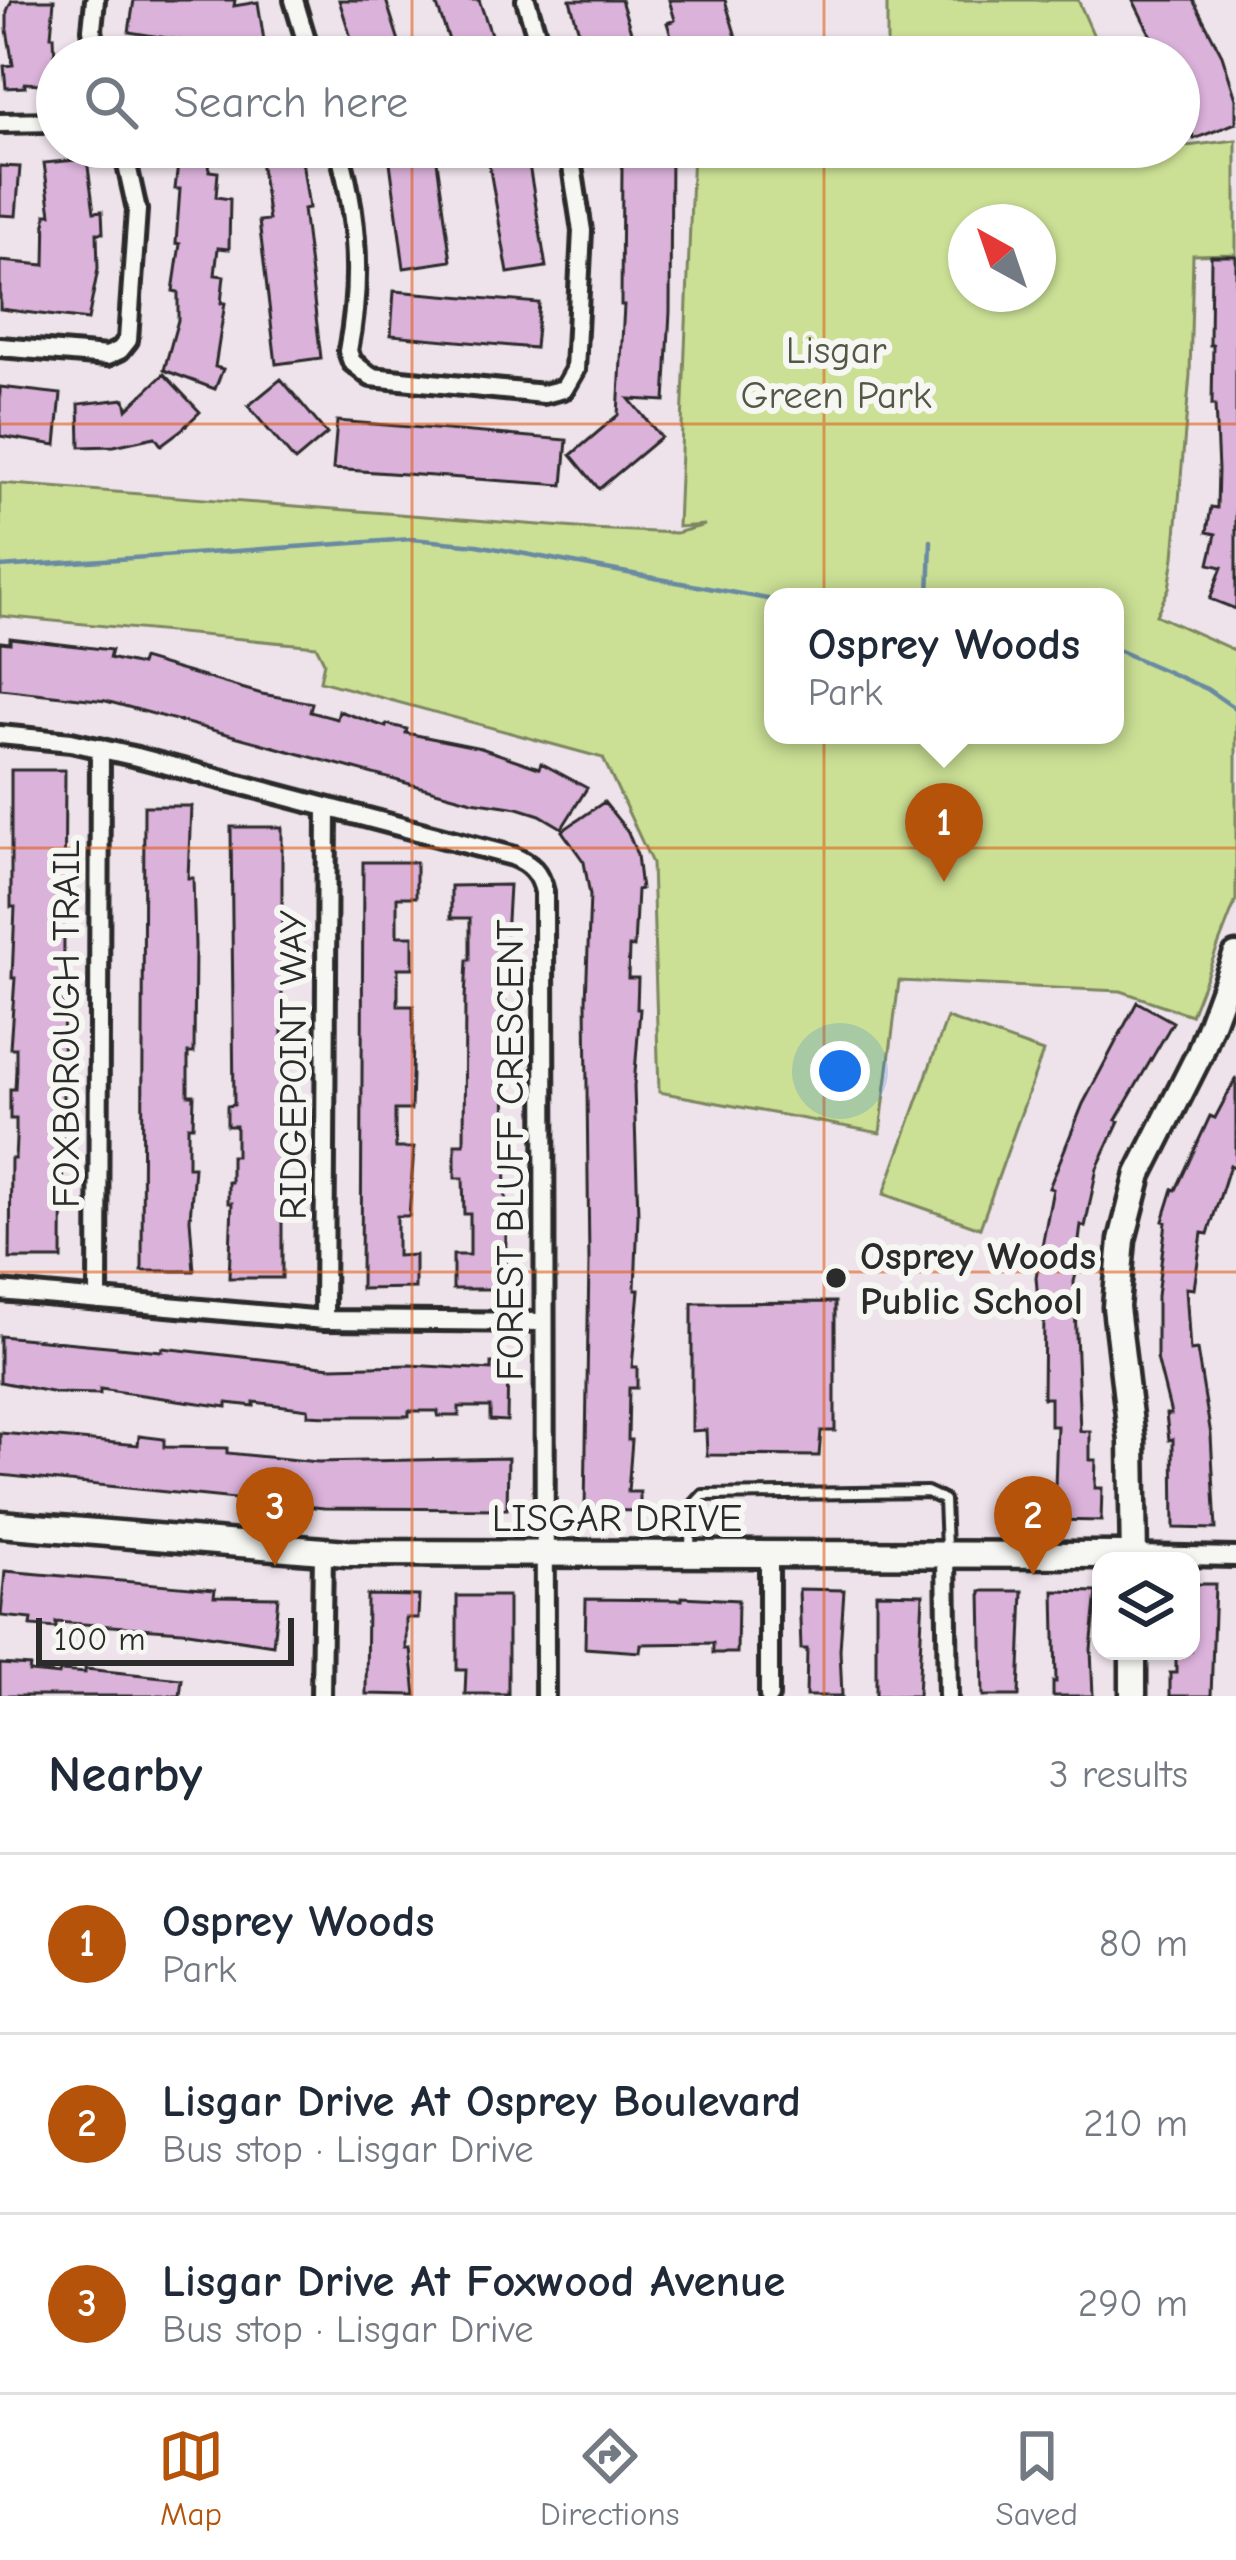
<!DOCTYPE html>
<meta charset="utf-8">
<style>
:root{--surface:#fff;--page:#f6f6f7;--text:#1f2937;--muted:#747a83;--line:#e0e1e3;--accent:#b45309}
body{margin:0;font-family:"Comic Neue",sans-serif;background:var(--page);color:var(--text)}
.controls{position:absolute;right:36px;bottom:36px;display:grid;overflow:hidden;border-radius:24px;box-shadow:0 3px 9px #0004}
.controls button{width:108px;height:108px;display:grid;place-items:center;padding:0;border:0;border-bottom:3px solid var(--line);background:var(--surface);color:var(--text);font:60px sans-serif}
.compass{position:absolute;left:948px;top:204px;width:108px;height:108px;border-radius:50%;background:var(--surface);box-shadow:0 3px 9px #0004;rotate:320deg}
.scale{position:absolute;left:36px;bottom:30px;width:258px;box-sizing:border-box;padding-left:12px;border:6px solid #2b2b2b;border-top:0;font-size:33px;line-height:42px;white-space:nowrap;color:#2b2b2b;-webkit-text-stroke:9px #f6f6f2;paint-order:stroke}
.you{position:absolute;left:840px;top:1071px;width:42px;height:42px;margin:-30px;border:9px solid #fff;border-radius:50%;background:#1a73e8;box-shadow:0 0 0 18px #1a73e833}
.badge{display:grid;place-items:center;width:78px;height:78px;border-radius:50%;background:var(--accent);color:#fff;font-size:39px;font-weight:700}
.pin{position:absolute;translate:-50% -99px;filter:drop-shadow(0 3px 6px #0008)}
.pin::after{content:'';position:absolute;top:63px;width:42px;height:36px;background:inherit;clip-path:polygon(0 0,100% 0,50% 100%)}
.popup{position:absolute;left:764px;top:588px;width:360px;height:156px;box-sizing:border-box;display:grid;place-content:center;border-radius:24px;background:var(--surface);filter:drop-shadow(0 3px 9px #0005);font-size:39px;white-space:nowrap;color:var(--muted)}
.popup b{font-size:45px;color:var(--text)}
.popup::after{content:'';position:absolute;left:50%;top:100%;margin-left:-24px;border:24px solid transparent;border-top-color:var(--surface)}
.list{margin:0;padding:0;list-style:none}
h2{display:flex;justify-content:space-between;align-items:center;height:156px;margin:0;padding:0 48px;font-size:51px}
h2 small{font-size:39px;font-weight:400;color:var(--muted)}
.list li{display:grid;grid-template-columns:78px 1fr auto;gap:36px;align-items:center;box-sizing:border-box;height:180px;padding:0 48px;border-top:3px solid var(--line)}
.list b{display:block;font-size:45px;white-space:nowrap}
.list p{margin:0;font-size:39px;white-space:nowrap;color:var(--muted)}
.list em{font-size:39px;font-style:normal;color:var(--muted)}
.icon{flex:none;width:66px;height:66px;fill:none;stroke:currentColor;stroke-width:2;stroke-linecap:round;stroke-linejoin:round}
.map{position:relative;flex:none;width:1236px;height:1696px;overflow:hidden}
.search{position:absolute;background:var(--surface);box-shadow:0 3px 9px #0004;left:36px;right:36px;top:36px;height:132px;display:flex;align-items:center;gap:30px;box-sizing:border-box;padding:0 42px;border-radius:66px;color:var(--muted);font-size:45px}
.sheet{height:696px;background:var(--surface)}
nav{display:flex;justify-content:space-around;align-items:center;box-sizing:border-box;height:168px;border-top:3px solid var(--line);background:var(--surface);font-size:33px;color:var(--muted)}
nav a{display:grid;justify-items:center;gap:6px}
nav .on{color:var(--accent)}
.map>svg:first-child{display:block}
.green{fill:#cbe095;stroke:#7b8660;stroke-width:3;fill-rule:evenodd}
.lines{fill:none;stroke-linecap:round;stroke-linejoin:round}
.stream{stroke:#6a8aa2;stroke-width:4.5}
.building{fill:#dbb2da;stroke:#2b2b2b;stroke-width:3}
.lane-casing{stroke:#2b2b2b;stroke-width:16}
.street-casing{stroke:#2b2b2b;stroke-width:26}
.secondary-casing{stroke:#2b2b2b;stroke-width:33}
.lane{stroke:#f6f6f2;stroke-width:8}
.street{stroke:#f6f6f2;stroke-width:16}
.secondary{stroke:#f6f6f2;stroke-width:24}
.grid{fill:none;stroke:#df570e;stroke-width:3;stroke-opacity:0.55}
.poi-dot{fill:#2b2b2b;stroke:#f6f6f2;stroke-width:4.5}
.labels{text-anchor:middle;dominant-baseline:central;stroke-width:12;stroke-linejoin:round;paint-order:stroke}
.park-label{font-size:39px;fill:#535846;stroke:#f6f6f2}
.street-label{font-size:39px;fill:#2b2b2b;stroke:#f6f6f2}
.poi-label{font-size:39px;font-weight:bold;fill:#2b2b2b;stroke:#f6f6f2;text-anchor:start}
</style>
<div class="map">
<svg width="1236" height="1696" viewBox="0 0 1236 1696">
<rect width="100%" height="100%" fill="#eee2eb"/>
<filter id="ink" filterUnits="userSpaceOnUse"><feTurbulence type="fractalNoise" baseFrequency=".00833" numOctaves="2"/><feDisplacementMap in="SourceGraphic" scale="24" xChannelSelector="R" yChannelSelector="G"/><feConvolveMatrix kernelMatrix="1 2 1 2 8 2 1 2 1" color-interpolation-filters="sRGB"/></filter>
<g filter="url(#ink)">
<path class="green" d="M 887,0 L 1078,0 L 1103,57 L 887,57 Z
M 1236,140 L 1236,254 L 1193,255 L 1190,375 L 1174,557 L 1169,588 L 1156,615 L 1236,651 L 1236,900 L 1191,1015 L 1121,991 L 899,981 L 880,1133 L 659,1092 L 652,863 L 603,758 L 320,681 L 324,662 L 316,646 L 0,616 L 0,483 L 590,529 L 676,533 L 705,525 L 678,527 L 693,149 L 1004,151 L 1005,147 L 1021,151 L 1179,147 ZM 966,222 L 1038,222 L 1038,294 L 966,294 ZM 773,597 L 1115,597 L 1115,735 L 773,735 Z
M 947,1018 L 1043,1052 L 980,1228 L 884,1194 Z"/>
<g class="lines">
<path class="stream" d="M 0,567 L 412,539 L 477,545 L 773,600
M 929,597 L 931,541
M 1115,649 L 1207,689 L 1236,709"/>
</g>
<path class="building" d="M 12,0 L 54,0 L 51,36 L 54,36 L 56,85 L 25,83 L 25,87 L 6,88 L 4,66 L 13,65 L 7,30 L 7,11 Z
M 134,0 L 235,0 L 234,6 L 258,2 L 265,47 L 211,50 L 211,45 L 129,32 Z
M 339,0 L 386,0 L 404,57 L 357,57 Z
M 435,0 L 479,0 L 499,57 L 455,57 Z
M 570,0 L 621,0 L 639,57 L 586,57 Z
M 669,0 L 725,0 L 742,57 L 678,57 L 667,23 L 675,20 Z
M 1133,0 L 1193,0 L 1222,55 L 1236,99 L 1236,123 L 1194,139 L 1185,113 L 1191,111 L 1179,79 L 1179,57 L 1163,57 L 1159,52 Z
M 169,147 L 211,147 L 209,171 L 218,172 L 216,197 L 230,199 L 229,249 L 218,248 L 215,275 L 224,276 L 221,303 L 225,303 L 215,367 L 223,369 L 215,389 L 164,370 L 178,320 L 178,292 L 173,291 L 180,244 L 176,243 L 180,189 L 175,189 L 178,164 L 168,163 Z
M 258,147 L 300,147 L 309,208 L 303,209 L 321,358 L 276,364 L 259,221 L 269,220 Z
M 388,147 L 435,147 L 451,261 L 404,268 Z
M 486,147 L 526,147 L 546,267 L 508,273 Z
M 616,147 L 671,147 L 670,312 L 665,401 L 629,399 L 661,437 L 599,489 L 571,455 L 618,415 L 624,305 L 621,305 L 622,169 Z
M 87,159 L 94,212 L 102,211 L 103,233 L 97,233 L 98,269 L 88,320 L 0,309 L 0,261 L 45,265 L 46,214 L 51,214 L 44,163 Z
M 0,166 L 20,167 L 16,216 L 0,215 Z
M 1211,256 L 1236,256 L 1236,609 L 1210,599 L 1222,567 L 1209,564 L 1216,534 L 1207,532 L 1211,507 L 1217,508 L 1218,470 L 1215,405 L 1212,405 L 1213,345 L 1210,345 Z
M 394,291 L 539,303 L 535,348 L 391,335 Z
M 164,374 L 200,412 L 181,430 L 161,445 L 155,437 L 114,446 L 80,447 L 79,404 L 125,399 L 127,409 Z
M 281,379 L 327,434 L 295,461 L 248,406 Z
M 0,387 L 61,394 L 56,445 L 0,436 Z
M 337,421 L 567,440 L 563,485 L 333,469 Z
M 10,638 L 111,650 L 109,658 L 140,665 L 142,659 L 262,694 L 312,703 L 310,712 L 337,719 L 339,711 L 386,727 L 387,724 L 407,729 L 406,733 L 481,748 L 539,768 L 541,763 L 587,788 L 562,828 L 540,815 L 518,808 L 472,801 L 106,701 L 0,689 L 0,642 L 10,643 Z
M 11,770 L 65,770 L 62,1259 L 10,1259 L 11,1159 L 15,1159 L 16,1139 L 16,1119 L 10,1119 L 10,1089 L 15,1089 L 16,1069 L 16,1048 L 10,1048 L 15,978 L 12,978 L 15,907 L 11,907 Z
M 604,802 L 628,832 L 637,855 L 641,889 L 637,890 L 634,947 L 629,947 L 628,978 L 638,978 L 637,1009 L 640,1009 L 634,1086 L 638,1215 L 635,1290 L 639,1290 L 632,1367 L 637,1367 L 637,1388 L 629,1388 L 628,1440 L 632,1440 L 628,1492 L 640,1492 L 640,1511 L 585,1510 L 589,1262 L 586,1001 L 590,895 L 584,862 L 562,831 Z
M 144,806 L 191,806 L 188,878 L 193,878 L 195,945 L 194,1053 L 188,1053 L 188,1095 L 194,1095 L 193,1126 L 188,1126 L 188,1167 L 194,1167 L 190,1219 L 194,1271 L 142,1271 Z
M 231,827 L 282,827 L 282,1278 L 229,1278 L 232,1203 L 228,1203 L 228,1182 L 231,1182 L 231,1156 L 236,1156 L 236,1126 L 227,1126 L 227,1106 L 234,1105 Z
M 363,862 L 416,862 L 416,897 L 397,897 L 397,936 L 413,936 L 413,968 L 398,968 L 398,1006 L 413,1006 L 413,1039 L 411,1110 L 395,1110 L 395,1130 L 396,1148 L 414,1148 L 409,1216 L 397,1216 L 397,1256 L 415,1255 L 415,1288 L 361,1289 Z
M 509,885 L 505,956 L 506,1289 L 453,1289 L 453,1255 L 470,1255 L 470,1214 L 464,1214 L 463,1178 L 455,1178 L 455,1144 L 464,1144 L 465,998 L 467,960 L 470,960 L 470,918 L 451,918 L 451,886 Z
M 1137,1002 L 1173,1022 L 1116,1120 L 1119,1121 L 1097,1168 L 1085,1227 L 1081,1225 L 1077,1257 L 1080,1258 L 1074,1282 L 1080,1431 L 1090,1431 L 1090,1460 L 1096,1460 L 1095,1488 L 1102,1488 L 1101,1521 L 1054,1520 L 1057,1426 L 1050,1426 L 1050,1398 L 1043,1398 L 1044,1312 L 1039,1312 L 1036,1277 L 1053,1189 L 1049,1188 L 1083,1104 Z
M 1236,1078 L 1236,1168 L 1230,1165 L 1208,1234 L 1202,1233 L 1194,1289 L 1186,1288 L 1190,1351 L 1197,1350 L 1211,1435 L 1216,1529 L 1174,1528 L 1173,1439 L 1169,1440 L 1166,1414 L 1171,1414 L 1157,1358 L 1157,1296 L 1166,1222 L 1163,1221 L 1173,1189 L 1176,1190 L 1210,1116 L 1215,1118 Z
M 835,1302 L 835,1431 L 821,1431 L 819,1456 L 707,1455 L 706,1430 L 692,1431 L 692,1303 Z
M 0,1336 L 162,1351 L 162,1348 L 332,1367 L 409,1365 L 491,1370 L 491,1363 L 508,1363 L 507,1421 L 490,1420 L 490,1407 L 459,1407 L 459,1416 L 438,1416 L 438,1411 L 409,1411 L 409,1416 L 328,1416 L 308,1415 L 308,1409 L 254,1402 L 254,1406 L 227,1403 L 227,1407 L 100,1389 L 100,1394 L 56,1393 L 0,1382 Z
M 0,1433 L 138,1445 L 139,1436 L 164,1439 L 164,1447 L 227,1448 L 227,1453 L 318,1462 L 508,1458 L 507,1509 L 324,1508 L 0,1475 Z
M 5,1571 L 215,1589 L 214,1596 L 278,1597 L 273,1645 L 182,1631 L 56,1622 L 56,1628 L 31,1626 L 32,1619 L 1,1616 Z
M 1191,1584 L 1215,1584 L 1211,1696 L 1170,1696 L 1170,1673 L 1176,1673 L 1176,1651 L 1191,1651 Z
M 799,1589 L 844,1590 L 840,1650 L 842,1696 L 806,1696 L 807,1649 L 801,1649 Z
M 981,1591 L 1023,1591 L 1019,1696 L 983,1696 Z
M 1054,1591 L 1097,1592 L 1091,1649 L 1093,1696 L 1053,1696 L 1053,1682 L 1056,1682 Z
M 876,1593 L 923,1594 L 918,1696 L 876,1696 Z
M 367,1595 L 419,1596 L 418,1618 L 406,1618 L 406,1649 L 411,1649 L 416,1695 L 366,1694 Z
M 457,1596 L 508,1596 L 508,1694 L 465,1694 L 466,1670 L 457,1670 Z
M 682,1597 L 738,1600 L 737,1653 L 713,1653 L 713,1643 L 641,1644 L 640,1652 L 585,1648 L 586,1599 L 682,1600 Z
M 0,1664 L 30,1666 L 29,1672 L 59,1675 L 60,1671 L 85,1673 L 85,1669 L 182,1679 L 180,1696 L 0,1696 Z"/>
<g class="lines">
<defs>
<path id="lane" d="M 690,1549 L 691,1508 L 703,1495 L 927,1492 L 944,1500 L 946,1548"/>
<path id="street" d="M 95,0 L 92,29 L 96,57
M 294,0 L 311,57
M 526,0 L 543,57
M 0,123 L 57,122
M 338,147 C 358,215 362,281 348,351 L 352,362 L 371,377 L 544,394 L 564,389 L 575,370 L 582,231 L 569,147
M 0,347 L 107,356 L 120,350 L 128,340 L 137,210 L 123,147
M 0,735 L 71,742 L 137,757 L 512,856 C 530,863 540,873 544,892 L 545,1696
M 0,1291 L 324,1320 L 542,1322
M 98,1300 L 100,748
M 324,1320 L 327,809
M 1134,1555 L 1236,1557
M 946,1556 L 948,1696
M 321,1696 L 323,1552
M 769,1696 L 769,1555"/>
<path id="secondary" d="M 0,1524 L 347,1553 L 1134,1555
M 1134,1561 L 1132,1441 L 1116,1307 L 1122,1240 L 1139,1174 L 1200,1053 L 1236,956
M 1133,1696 L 1133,1651"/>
</defs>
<use href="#lane" class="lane-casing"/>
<use href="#street" class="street-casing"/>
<use href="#secondary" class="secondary-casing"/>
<use href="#lane" class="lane"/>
<use href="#street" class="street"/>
<use href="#secondary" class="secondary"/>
</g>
</g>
<path class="grid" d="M 412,0 L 412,57M 824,0 L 824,57M 412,147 L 412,1696M 824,147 L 824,1696M 0,424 L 1236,424M 0,848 L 1236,848M 0,1272 L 1236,1272"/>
<circle class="poi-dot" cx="836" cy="1278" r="12"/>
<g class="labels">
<g class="park-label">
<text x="836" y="350">Lisgar<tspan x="836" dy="45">Green Park</tspan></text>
</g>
<g class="street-label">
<text transform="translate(66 1024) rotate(-90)">FOXBOROUGH TRAIL</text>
<text transform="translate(293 1065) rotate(-90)">RIDGEPOINT WAY</text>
<text transform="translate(510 1150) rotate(-90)">FOREST BLUFF CRESCENT</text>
<text x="617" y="1518">LISGAR DRIVE</text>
</g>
<g class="poi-label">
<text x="860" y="1256">Osprey Woods<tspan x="860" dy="45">Public School</tspan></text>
</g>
</g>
</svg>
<div class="controls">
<button><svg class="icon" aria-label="layers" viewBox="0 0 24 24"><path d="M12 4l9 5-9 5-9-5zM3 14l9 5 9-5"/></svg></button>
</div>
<svg class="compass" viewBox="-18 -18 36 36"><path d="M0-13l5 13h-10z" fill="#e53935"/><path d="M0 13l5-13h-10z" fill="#747a83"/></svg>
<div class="scale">100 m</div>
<div class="you"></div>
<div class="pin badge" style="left:944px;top:882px">1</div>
<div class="popup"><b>Osprey Woods</b>Park</div>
<div class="pin badge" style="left:1033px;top:1575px">2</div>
<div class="pin badge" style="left:275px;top:1566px">3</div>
<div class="search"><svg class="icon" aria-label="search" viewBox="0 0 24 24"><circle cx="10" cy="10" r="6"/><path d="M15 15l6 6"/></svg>Search here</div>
</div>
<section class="sheet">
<h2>Nearby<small>3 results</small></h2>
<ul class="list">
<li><span class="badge">1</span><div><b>Osprey Woods</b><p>Park</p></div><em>80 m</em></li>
<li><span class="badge">2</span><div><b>Lisgar Drive At Osprey Boulevard</b><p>Bus stop · Lisgar Drive</p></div><em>210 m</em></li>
<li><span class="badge">3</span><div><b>Lisgar Drive At Foxwood Avenue</b><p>Bus stop · Lisgar Drive</p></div><em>290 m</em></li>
</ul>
</section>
<nav>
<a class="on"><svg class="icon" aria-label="map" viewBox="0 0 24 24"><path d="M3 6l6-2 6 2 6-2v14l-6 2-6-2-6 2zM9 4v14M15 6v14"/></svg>Map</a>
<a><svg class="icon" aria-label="directions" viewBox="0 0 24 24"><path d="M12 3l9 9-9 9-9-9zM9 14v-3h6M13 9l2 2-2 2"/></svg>Directions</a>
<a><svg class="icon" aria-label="saved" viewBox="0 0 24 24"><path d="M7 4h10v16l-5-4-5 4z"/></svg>Saved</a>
</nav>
